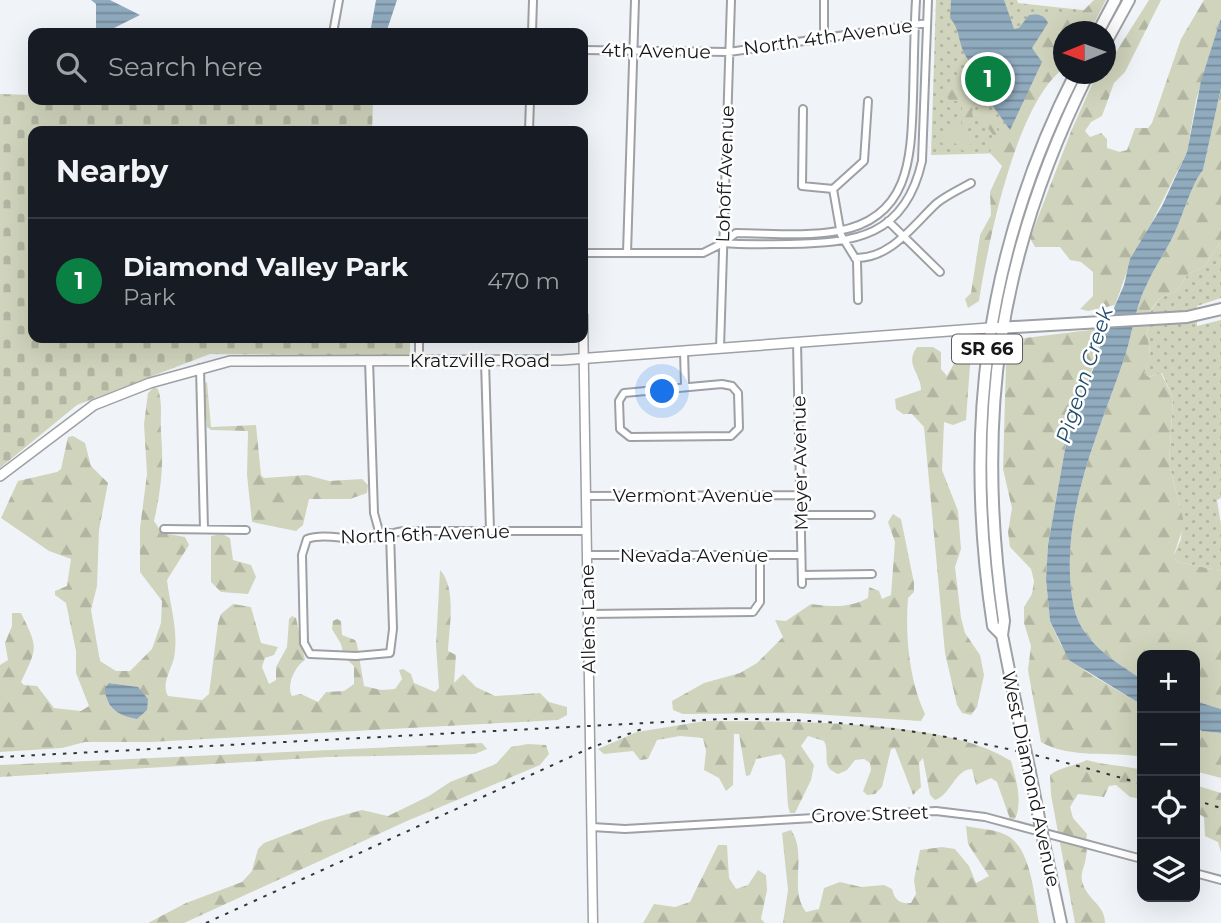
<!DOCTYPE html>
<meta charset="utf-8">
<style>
:root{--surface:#171b24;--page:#242831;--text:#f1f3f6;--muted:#9ea1a6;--line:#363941;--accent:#0b8043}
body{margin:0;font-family:Montserrat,sans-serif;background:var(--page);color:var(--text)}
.controls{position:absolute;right:21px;bottom:21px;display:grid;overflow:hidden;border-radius:14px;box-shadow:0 7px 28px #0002}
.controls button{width:63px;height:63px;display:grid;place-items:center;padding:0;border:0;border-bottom:2px solid var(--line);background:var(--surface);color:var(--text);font:35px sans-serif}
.compass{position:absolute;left:1053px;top:21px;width:63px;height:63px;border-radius:50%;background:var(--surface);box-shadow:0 7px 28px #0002;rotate:269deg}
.you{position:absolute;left:663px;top:392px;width:24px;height:24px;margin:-18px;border:5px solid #fff;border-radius:50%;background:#1a73e8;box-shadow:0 0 0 10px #1a73e833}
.badge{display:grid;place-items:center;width:46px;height:46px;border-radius:50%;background:var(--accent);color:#fff;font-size:23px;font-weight:700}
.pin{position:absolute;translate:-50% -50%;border:4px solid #fff;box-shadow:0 2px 7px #0006}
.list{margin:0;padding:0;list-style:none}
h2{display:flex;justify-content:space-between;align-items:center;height:91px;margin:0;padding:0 28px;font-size:30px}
h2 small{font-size:23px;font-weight:400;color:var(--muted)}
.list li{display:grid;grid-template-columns:46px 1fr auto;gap:21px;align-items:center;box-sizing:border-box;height:126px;padding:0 28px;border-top:2px solid var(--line)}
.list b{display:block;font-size:26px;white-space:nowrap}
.list p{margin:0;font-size:23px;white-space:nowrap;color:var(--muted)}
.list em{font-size:23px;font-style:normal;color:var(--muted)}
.icon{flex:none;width:38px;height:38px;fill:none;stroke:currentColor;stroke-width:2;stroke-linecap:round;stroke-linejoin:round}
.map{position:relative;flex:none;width:1221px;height:923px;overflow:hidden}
.search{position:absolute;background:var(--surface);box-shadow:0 7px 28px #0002;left:28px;top:28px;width:560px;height:77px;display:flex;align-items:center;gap:18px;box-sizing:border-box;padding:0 24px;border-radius:14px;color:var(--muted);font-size:26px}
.panel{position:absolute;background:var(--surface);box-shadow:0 7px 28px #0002;left:28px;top:126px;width:560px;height:217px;border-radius:14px}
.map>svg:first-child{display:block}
.green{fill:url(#green-dots)}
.forest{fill:url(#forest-firs);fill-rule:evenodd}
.cemetery{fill:url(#cemetery-stones)}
.pitch{fill:#d0d4bc}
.water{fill:url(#water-rules)}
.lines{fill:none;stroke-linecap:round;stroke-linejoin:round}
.minor-casing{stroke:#9da0a4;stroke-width:10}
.tertiary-casing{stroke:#9da0a4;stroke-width:11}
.secondary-casing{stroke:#9da0a4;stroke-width:12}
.primary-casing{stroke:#9da0a4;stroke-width:14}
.minor{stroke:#fff;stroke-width:6}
.tertiary{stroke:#fff;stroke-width:8}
.secondary{stroke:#fff;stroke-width:9}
.primary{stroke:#fff;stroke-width:10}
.rail{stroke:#333537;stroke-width:2;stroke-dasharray:3.5 7;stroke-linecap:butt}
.primary-bridge-casing{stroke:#9da0a4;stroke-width:14;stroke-linecap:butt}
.primary-bridge{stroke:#fff;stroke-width:10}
.labels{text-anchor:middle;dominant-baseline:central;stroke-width:5;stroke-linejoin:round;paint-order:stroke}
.shield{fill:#fff;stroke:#5c5d5e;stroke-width:2}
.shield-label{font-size:18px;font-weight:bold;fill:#161719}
.street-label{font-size:19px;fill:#161719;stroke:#fff}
.water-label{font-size:21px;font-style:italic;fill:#214e6d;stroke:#fff}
</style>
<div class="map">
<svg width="1221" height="923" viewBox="0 0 1221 923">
<defs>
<pattern id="green-dots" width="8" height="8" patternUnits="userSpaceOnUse" patternTransform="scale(1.75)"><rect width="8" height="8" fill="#d0d4bc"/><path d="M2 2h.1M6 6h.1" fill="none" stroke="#b2b5a1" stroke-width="1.8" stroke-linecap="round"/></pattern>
<pattern id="forest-firs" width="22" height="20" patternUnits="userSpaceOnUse" patternTransform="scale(1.75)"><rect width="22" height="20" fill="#d0d4bc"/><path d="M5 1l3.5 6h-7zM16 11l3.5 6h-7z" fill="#b2b5a1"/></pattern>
<pattern id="cemetery-stones" width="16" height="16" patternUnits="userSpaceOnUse" patternTransform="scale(1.75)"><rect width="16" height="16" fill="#d0d4bc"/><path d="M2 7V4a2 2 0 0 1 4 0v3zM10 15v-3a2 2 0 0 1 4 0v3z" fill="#b2b5a1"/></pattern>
<pattern id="water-rules" width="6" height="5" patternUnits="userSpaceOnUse" patternTransform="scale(1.75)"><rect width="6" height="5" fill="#90aabe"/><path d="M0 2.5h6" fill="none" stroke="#75899a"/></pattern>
</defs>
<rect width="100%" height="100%" fill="#f0f4f9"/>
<path class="green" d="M 936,0 L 1017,0 L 1018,3 L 1091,11 L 1064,32 L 1006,153 L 931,155 Z
M 1221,241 L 1221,298 L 1197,306 L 1197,326 L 1221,320 L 1221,498 L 1217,500 L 1221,525 L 1221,571 L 1178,562 L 1173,557 L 1181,539 L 1183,518 L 1169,464 L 1173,398 L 1162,373 L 1148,377 L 1144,374 L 1150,355 L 1147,327 L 1150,312 L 1160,298 L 1177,290 L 1188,274 L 1205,266 Z"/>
<path class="forest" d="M 1094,0 L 1106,0 L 1090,31 L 1064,32 L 1063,69 C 1016,104 988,243 979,301 L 968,308 L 965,299 L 971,293 L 980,235 L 991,215 L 990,192 L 1002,166 L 990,153 L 993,135 L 980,117 L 980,107 L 976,105 L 972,112 L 974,123 L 965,127 L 962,123 L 962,102 L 949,100 L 944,92 L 945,88 L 963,83 C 976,92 994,118 999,134 L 1004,135 L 1010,129 L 1040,59 L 1032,48 L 1047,23 L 1046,19 L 1050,14 L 1067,13 L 1074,20 Z
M 1149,0 L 1161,0 L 1125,72 L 1114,83 L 1102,116 L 1091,122 L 1085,131 L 1090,137 L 1101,133 L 1107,139 L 1107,148 L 1120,152 L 1127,150 L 1135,128 L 1148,128 L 1152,123 L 1181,39 L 1204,0 L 1221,0 L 1221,18 L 1196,100 L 1187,152 L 1126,274 L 1115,305 L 1088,311 L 1080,309 L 1093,296 L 1093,272 L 1081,262 L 1070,260 L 1060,247 L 1035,247 L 1030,238 L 1072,129 L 1094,80 L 1100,74 L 1106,74 L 1106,68 Z
M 1221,88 L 1221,241 L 1205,266 L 1188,274 L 1177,290 L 1160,298 L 1150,311 L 1147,327 L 1150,356 L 1144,374 L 1149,377 L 1161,373 L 1173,398 L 1169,464 L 1183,518 L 1183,528 L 1173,557 L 1178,562 L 1221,571 L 1221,709 L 1195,701 L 1195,655 L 1142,655 L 1142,679 C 1116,663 1081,641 1074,608 C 1057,523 1095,442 1122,365 C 1132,339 1134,309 1147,284 C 1155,266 1167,250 1175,232 C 1183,215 1192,183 1203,170 Z
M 1098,329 L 1104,331 L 1104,337 L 1067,438 L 1048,545 L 1046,579 L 1050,621 L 1061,645 L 1085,671 L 1142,705 L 1142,757 C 1111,751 1070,759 1041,742 L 1028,670 L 1031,646 L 1024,623 L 1024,607 L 1032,594 L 1034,581 L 1031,569 L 1010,547 L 1008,532 L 1012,508 L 1003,469 L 1006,365 L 1017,339 Z
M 964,346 L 971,352 L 966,420 L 953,425 L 944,422 L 942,470 L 958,511 L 961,549 L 955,567 L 961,618 L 965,633 L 980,655 L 984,675 L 977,707 L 971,715 L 962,713 L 957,705 L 945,653 L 924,427 L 912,414 L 903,414 L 896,409 L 895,399 L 921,390 C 921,372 904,365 917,347 L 933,347 L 941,352 L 941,369 L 947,376 Z
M 207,382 L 211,427 L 256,425 L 261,475 L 264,478 L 307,475 L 329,481 L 362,479 L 368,485 L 367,493 L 350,499 L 309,499 L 303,525 L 296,531 L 252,522 L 247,475 L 248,431 L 211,430 L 207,427 L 203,384 Z
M 154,387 L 158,389 C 163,404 160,417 161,433 C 164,464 161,491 154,521 L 162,533 L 185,537 L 189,545 L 167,580 C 170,606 179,631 174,658 C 171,670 161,684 168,696 L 202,700 L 209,694 L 218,623 L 221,614 L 233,604 L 251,607 L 261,643 L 278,647 L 274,655 L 265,658 L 262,667 L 269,684 L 276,680 L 276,667 L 287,647 L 289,619 L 292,616 L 296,618 L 305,660 C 295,666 286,685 292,696 L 301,694 L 318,702 L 326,692 L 344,691 L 354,684 L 354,666 L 344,657 L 341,644 L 332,629 L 333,621 L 337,619 L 341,621 L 342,635 L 355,640 L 357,644 L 364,686 L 381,690 L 395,689 L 402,679 L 399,670 L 403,669 L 411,674 L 414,683 L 435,692 L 439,688 L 436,645 L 440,570 C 457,588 449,628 448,651 L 456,655 L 454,683 L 463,674 L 476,687 L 495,696 L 540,693 L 549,702 L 567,707 L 567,715 L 558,720 L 151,742 L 85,742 L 62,748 L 0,752 L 0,665 L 8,660 L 5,643 L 12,626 L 12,613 L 21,613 C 38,648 38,646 21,682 L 24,685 L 37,686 L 54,708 L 81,711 L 89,706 L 76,673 L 76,651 L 66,603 L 55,595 L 55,591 L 67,586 L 71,559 L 49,551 L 1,518 L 18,481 L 57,472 L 61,469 L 68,437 L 73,436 L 85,443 L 91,466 L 108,483 L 99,530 L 97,586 L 91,610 L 100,661 L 116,671 L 130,671 L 152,649 L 161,623 L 162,601 L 140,572 L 140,528 L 147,474 L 144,424 L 148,393 ZM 109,683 L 137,687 L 148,699 L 115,711 C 105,702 105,696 109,683 Z
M 893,514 L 901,519 L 914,583 L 914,592 L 908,598 C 905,635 909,680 925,714 L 921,721 L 797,713 L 683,714 L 673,710 L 672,701 L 704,683 L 740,673 L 757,663 L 783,637 L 775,620 L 786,621 L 811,604 C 831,607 850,608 868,598 L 869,587 L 879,591 L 882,599 L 891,595 L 895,542 L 888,522 Z
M 222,534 L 230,538 L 233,560 L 251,565 L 256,577 L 248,594 L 221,592 L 211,582 L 211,536 Z
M 705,721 C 785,722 946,718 1011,761 C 1016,779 1023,801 1015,819 L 1010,819 L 997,782 L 991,778 L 976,785 L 972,769 C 954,770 952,794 935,800 L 930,795 L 923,758 L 919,763 L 921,787 L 913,795 L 895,748 L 891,749 L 882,787 L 875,794 L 867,795 L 863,791 L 871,770 L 870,763 L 864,759 L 855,760 L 847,770 L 838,774 C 819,766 831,755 824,741 L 808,736 L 801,746 L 814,765 L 811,780 L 795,813 L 790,813 L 788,806 L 785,760 L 781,754 L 756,759 L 750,775 L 746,776 L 739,734 L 734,734 L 733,785 L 726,791 L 719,778 L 704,770 L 706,751 L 703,738 L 680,736 L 657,740 L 648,759 L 640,760 L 633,751 L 604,754 L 598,749 L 637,732 Z
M 1195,726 L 1203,731 L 1221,733 L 1221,778 L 1195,771 Z
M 482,743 L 487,749 L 475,754 L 328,757 L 0,777 L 0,765 Z
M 528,744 L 546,745 L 549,754 L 540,765 L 407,821 L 184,923 L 148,923 L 186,903 L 242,882 L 252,871 L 258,849 L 264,843 L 322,821 L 362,810 L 388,816 L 429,796 L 450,782 L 496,764 L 511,747 Z
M 1087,760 C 1106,766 1123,765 1142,770 L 1142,799 L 1130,797 L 1116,785 L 1109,786 L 1104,797 L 1078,794 L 1070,807 L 1073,818 L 1087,834 C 1085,843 1088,849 1086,857 C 1085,867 1079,874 1083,884 C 1088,900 1105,905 1105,923 L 1075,923 L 1051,795 L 1050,775 C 1061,767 1074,766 1087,760 Z
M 1195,785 L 1221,793 L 1221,852 L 1218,842 L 1205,836 L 1204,817 L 1195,812 Z
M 966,826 C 978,829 993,829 1004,834 C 1032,845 1034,898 1039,923 L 783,923 L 788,890 L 782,833 L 791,830 C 808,855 788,888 806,912 L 819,909 L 824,888 L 840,882 L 861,887 L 884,885 L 892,889 C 895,900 899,904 911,903 L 916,894 L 914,880 L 920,850 L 942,847 L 955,849 L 969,866 L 976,883 L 989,876 L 968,844 Z
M 718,845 L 727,845 L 729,878 L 736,889 L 748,885 L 758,870 L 766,875 L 767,890 L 761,919 L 765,923 L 643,923 L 654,904 L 675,907 L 690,902 Z"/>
<path class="cemetery" d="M 0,94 L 33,95 L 33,100 L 373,101 L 372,131 L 33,131 L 33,338 L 410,338 L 410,356 L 210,354 L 77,405 L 0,468 Z"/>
<path class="pitch" d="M 956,122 L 974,141 L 963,151 L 955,143 L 948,149 L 938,139 Z"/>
<path class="water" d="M 91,0 L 110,0 L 140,15 L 104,33 L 96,33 L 96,4 Z
M 376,0 L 397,0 L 386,33 L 370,33 Z
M 951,0 L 1004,0 L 1014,29 L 1019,28 L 1029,15 C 1037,14 1044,14 1048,23 L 1032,48 L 1042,62 L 1010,130 L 979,87 L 972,85 L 970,79 L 976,75 C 974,66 969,62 965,55 C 958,42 960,29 950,18 Z
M 1221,18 L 1221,88 L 1203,170 C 1192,183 1183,215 1175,232 C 1167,250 1155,266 1147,284 C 1134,309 1132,339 1122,365 C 1095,442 1057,523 1074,608 C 1081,641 1116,663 1142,679 L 1142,705 L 1069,660 L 1050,621 L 1046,579 L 1048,545 L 1067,438 L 1097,359 L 1104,331 L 1124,285 L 1130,259 L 1162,206 L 1187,152 L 1201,81 Z
M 109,683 L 138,687 L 148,699 L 147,710 L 137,719 C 118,715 106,709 105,688 Z
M 1195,701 L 1221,709 L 1221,733 L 1202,731 L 1195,726 Z"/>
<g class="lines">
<defs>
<path id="minor" d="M 824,0 L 824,37
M 333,33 L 339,0
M 532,33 L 533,0
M 583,50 L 729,52 L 927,23
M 803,109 L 802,186 L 833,189
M 529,131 L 530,100
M 833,189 L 841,235 L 857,261 L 858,300
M 833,189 L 864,161 L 868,101
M 888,221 L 940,272
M 723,243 C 745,245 767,244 789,244 C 855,243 905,237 922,161 L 928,0
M 583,253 L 703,253 L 723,243 L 736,233 C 768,233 805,237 838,231 C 911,218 911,156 913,97 C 914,65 914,32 916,0
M 627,253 L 635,0
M 855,258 C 891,259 913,225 937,203 C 947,195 960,189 971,183
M 419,338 L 419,360
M 797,342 L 802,584
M 720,348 L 731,0
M 684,351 L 685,386
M 369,360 L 374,513 L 380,535
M 485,361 L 490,530
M 200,368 L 204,529
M 722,384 L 732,386 L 738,393 L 739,428 L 731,436 L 630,437 L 620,429 L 619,401 L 624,393 Z
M 586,496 L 800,495
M 800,515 L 871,515
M 164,529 L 246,530
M 390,533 L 393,629 L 390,653 L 356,656 L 310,654 L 304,643 L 302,555 L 307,539 C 324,533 346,540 364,539 C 377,538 391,533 404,531 L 587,531
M 587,555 L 801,555
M 802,575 L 872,574
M 588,614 L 753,612 L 760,602 L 760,555
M 592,827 L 625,829 L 936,811 L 985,817 L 1142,859
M 1195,873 L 1221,880"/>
<path id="tertiary" d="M 583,315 L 593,923"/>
<path id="secondary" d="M 0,476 L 94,405 L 150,383 L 230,361 L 563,360 L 989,328"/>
<path id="primary" d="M 1098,32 L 1115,0
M 1106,42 L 1129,0
M 998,328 L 1187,317 L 1221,309
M 1002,635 L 993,626 C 963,430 985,251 1075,74
M 1020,725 L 1002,635 L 1004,621 C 975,419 997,257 1088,74
M 1030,772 L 1038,813
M 1045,848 L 1061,923"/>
</defs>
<use href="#minor" class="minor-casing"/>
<use href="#tertiary" class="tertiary-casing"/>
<use href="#secondary" class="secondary-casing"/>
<use href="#primary" class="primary-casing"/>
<use href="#minor" class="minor"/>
<use href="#tertiary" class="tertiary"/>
<use href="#secondary" class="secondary"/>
<use href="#primary" class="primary"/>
<path class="rail" d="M 0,757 L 722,719 C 870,717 1001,742 1142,784
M 1195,800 L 1221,808
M 206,923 L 590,748 L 642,729"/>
<defs>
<path id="primary-bridge" d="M 1020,725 L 1030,772
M 1038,813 L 1045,848"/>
</defs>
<use href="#primary-bridge" class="primary-bridge-casing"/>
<use href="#primary-bridge" class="primary-bridge"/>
</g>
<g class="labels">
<rect class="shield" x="952" y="334.5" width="70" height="29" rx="5"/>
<g class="shield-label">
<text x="987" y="349">SR 66</text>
</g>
<g class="street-label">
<text transform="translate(828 37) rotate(-8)">North 4th Avenue</text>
<text transform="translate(656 51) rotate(1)">4th Avenue</text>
<text transform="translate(725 174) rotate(-88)">Lohoff Avenue</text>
<text x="480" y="360">Kratzville Road</text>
<text transform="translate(800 463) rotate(-91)">Meyer Avenue</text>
<text x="693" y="495">Vermont Avenue</text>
<text transform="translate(425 534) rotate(-2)">North 6th Avenue</text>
<text x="694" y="555">Nevada Avenue</text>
<text transform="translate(588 619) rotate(-91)">Allens Lane</text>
<text transform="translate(1031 779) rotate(78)">West Diamond Avenue</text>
<text transform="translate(870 814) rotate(-2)">Grove Street</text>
</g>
<g class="water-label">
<text transform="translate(1084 375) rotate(-72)">Pigeon Creek</text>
</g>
</g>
</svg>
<div class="controls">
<button>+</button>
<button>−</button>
<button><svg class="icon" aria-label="locate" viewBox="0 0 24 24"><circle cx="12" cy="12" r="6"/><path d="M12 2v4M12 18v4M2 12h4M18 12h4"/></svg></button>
<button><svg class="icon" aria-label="layers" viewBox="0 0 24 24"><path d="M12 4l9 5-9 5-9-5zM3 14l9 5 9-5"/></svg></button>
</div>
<svg class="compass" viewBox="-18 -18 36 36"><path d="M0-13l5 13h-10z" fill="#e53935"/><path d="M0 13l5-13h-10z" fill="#9ea1a6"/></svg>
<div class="you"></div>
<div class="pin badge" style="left:988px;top:79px">1</div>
<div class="search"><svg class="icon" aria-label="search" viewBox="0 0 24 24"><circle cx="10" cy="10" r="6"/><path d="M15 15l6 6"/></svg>Search here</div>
<section class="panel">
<h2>Nearby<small></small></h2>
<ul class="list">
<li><span class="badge">1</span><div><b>Diamond Valley Park</b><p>Park</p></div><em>470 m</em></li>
</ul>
</section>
</div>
